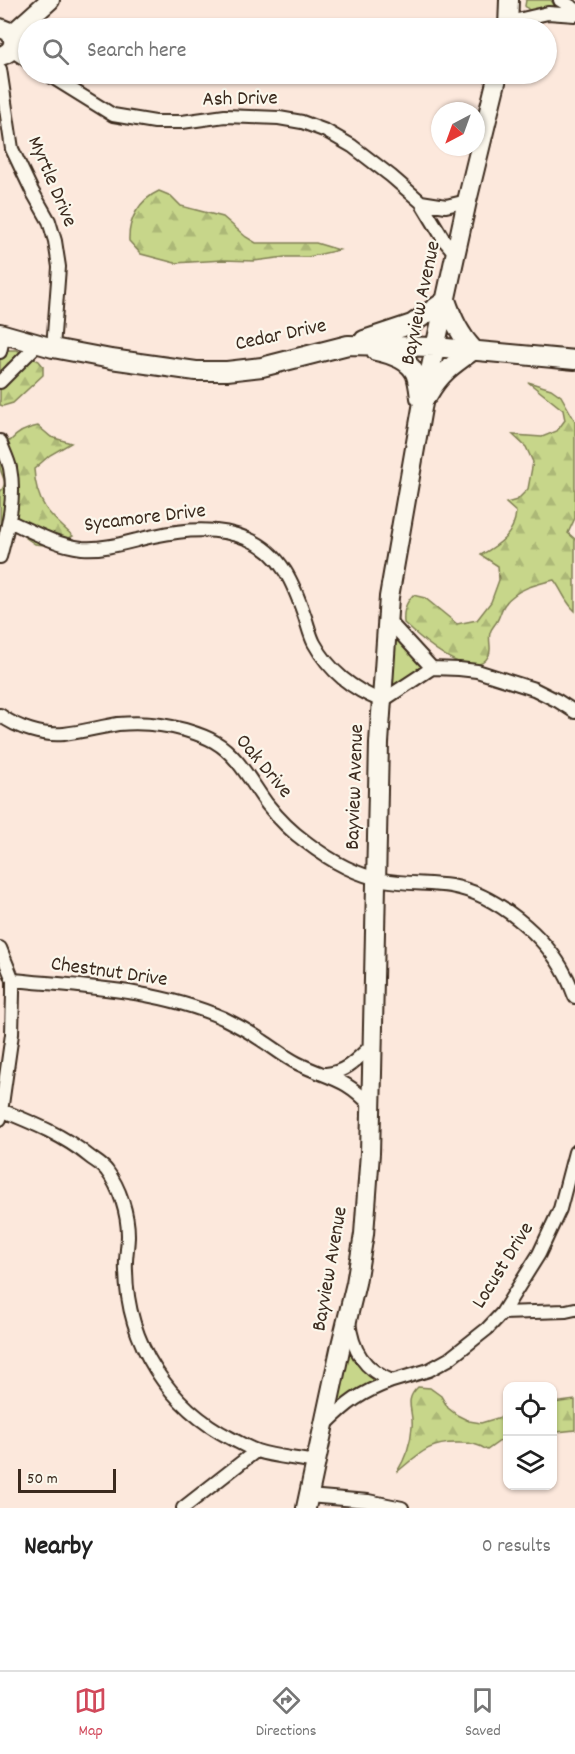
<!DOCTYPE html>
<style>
:root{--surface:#fff;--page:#f6f6f6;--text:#222;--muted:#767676;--line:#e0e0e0;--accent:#d1495b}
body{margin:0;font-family:Dekko,sans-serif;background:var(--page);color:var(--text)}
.controls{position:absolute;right:18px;bottom:18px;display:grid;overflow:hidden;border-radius:12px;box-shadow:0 2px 4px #0004}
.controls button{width:54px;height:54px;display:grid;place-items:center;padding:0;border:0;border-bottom:2px solid var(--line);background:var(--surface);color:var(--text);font:30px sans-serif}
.compass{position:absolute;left:431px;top:102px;width:54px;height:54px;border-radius:50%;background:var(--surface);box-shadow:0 2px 4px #0004;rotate:221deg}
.scale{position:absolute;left:18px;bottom:15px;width:98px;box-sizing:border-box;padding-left:6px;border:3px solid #3b2a1e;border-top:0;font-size:16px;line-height:21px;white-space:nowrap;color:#3b2a1e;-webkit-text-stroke:4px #fbf7ec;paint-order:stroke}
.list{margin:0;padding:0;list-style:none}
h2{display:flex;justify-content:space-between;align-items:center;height:78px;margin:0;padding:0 24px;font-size:26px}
h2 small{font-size:20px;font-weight:400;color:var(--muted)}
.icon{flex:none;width:33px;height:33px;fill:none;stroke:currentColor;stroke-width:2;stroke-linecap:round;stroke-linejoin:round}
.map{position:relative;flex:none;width:575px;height:1508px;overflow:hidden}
.search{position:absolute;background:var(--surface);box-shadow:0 2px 4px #0004;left:18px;right:18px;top:18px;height:66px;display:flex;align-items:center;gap:15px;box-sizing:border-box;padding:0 21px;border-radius:33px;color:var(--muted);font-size:22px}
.sheet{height:162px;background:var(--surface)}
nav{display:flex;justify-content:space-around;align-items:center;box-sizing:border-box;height:84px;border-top:2px solid var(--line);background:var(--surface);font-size:16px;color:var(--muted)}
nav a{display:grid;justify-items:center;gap:3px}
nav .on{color:var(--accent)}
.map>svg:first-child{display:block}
.grass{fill:#c7d68a;stroke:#818054;stroke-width:1.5}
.forest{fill:url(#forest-firs);stroke:#818054;stroke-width:1.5}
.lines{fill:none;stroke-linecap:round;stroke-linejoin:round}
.street-casing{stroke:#3b2a1e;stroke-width:16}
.secondary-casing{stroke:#3b2a1e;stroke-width:22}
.street{stroke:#fbf7ec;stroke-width:12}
.secondary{stroke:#fbf7ec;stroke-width:18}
.labels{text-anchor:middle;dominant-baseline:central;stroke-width:4.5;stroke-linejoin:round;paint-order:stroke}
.street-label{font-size:21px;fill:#3b2a1e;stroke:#fbf7ec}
</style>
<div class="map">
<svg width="575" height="1508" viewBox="0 0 575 1508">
<defs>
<pattern id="forest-firs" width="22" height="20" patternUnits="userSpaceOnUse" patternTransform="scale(1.5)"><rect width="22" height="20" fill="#c7d68a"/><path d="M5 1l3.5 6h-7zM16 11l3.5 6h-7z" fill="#acb877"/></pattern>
</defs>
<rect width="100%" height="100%" fill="#fce8dc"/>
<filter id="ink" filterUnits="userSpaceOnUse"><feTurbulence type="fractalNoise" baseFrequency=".0167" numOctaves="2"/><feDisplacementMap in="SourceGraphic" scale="12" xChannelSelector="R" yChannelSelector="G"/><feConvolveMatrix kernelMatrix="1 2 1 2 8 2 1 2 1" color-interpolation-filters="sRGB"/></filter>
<g filter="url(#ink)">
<path class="grass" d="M 526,0 L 551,0 L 554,5 L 548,9 L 530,11 L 525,6 Z
M 390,625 L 429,668 L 385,696 Z
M 347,1325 L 352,1343 L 386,1381 L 325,1423 Z"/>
<path class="forest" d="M 159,191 L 171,196 L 181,206 L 223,217 L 246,237 L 256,243 L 316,243 L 339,250 L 308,257 L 285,257 L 254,261 L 223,260 L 175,263 L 141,254 L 129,241 C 128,220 139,200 159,191 Z
M 0,350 L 17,350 L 39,361 L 43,366 L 43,375 L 13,403 L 3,406 L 0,405 Z
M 528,382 L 551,389 L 561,396 L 575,421 L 575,518 L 568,533 L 575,539 L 575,611 C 565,602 562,590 554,580 C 536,584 516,589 505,604 C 501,609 500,616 497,621 C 495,625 491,628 490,633 C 488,640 492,649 489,655 C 473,687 418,636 404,623 C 403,611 405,604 413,595 L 425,598 L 457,624 L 477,620 L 491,602 L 499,580 L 498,566 L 481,555 C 500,544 514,535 516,512 L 506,503 L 517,500 L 528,489 L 533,462 L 526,447 L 513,435 L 542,437 L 557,431 L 565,420 L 563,410 Z
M 38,426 L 51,437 L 71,443 L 50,455 L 34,469 C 36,503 49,515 73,536 L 54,546 L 35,544 L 16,531 L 0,525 L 0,492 C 9,482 2,478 0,468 C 0,459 0,447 0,437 L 10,441 C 18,432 26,428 38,426 Z
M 418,1387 L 430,1388 L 441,1396 L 448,1408 L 457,1415 L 469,1421 L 481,1423 L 507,1415 L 507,1440 L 500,1441 L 487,1450 C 478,1444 471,1443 460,1443 C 429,1442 420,1453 397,1472 C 405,1459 411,1442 412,1427 C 414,1410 403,1401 418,1387 Z
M 575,1400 L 575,1430 L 557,1432 L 553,1435 L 553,1403 Z"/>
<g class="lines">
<defs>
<path id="street" d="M 560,0 L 575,9
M 509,22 L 548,13 L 575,15
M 11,50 L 28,61
M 0,69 L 12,149 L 32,191 L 49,221 L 55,241 L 59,267 L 53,348
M 47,74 L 113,115 L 155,122 L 182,122 L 225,116 L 279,118 L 302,122 L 326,131 L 352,146 L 391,176 L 421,202 L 444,240 L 456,254
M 421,202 L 446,206 L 467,201
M 0,352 L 4,334
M 0,382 L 38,344
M 0,441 C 3,450 8,459 10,468 C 16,498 8,527 0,557
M 9,521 C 33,532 56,545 82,548 C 106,550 130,541 154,536 C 185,529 218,526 248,539 C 282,553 294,585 305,617 C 308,626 310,635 314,643 C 330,672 352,689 382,701 L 432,668 L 459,669 L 477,671 L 534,689 L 558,701 L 575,712
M 388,620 L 432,668
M 0,715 C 17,728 43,736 64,734 C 82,732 100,727 118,724 C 140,722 164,724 185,730 C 195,733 207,737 215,742 C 238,755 252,784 267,804 C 278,818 292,832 306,842 C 328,859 356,875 383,880 C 406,884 429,883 451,886 C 496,894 546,936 566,976 C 570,983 572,990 575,997
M 0,948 L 13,980 L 13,993 L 12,1034 L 0,1119
M 13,980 C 84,987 157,989 223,1018 C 237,1025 250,1032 263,1041 C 274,1048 285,1057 297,1063 C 329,1079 345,1077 371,1106
M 326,1074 C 347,1072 358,1058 373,1044
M 1,1110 C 33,1123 63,1135 90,1157 C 95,1161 103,1165 107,1171 C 120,1188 128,1214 128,1235 C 128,1247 125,1259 126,1271 C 127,1343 169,1407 232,1439 C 240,1443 248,1448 257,1451 C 275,1457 296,1458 315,1462
M 502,1313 L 566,1311 L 575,1309
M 349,1321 C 352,1350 364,1370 392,1381 L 429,1370 L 449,1359 L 487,1329 L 502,1313 L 539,1254 L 560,1209 L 575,1152
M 324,1426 C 348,1402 360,1393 392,1381
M 308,1496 L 368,1501 L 402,1508
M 183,1508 L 256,1451"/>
<path id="secondary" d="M 0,28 L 10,32 C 17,43 12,53 0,56
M 508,28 L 509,0
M 11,35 L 50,0
M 0,333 L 53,348 L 111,359 L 196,371 L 227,371 L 262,367 L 348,345 L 435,347 L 575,360
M 364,340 L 412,324 L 446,300 C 453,320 460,335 474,350 C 454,364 440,373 428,395
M 376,351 C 390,354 408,359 415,373 C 418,380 419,390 420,398
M 306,1508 L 341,1345 L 356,1283 L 364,1234 L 370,1153 L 372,1073 L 379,743 L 389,597 L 422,408 L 467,201 L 498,74"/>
</defs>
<use href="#street" class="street-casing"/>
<use href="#secondary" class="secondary-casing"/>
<use href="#street" class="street"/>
<use href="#secondary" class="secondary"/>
</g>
</g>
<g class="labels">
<g class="street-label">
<text transform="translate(240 100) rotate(-1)">Ash Drive</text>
<text transform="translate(51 182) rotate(67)">Myrtle Drive</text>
<text transform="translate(422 303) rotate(-78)">Bayview Avenue</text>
<text transform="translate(281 336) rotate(-12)">Cedar Drive</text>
<text transform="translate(145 519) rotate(-7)">Sycamore Drive</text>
<text transform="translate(263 767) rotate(50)">Oak Drive</text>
<text transform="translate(356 787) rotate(-88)">Bayview Avenue</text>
<text transform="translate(109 973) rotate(8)">Chestnut Drive</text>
<text transform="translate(504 1266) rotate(-58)">Locust Drive</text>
<text transform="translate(331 1269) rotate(-80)">Bayview Avenue</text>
</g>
</g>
</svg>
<div class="controls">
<button><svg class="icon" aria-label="locate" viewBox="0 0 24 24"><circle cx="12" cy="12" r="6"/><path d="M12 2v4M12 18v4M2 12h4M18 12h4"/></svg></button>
<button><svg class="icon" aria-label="layers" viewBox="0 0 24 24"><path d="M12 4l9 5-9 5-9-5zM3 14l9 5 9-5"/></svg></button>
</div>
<svg class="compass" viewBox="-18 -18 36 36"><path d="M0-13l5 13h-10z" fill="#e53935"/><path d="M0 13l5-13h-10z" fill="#767676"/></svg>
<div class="scale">50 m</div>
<div class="search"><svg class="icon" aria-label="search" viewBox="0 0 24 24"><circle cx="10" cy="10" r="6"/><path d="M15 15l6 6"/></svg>Search here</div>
</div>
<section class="sheet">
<h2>Nearby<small>0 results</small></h2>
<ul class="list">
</ul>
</section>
<nav>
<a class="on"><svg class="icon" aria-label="map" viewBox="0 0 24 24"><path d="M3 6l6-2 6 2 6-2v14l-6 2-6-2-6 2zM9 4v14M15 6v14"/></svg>Map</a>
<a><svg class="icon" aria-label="directions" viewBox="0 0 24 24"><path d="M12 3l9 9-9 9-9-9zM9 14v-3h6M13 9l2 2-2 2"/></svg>Directions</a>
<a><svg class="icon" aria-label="saved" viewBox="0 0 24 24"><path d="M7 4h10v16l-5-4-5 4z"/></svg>Saved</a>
</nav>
